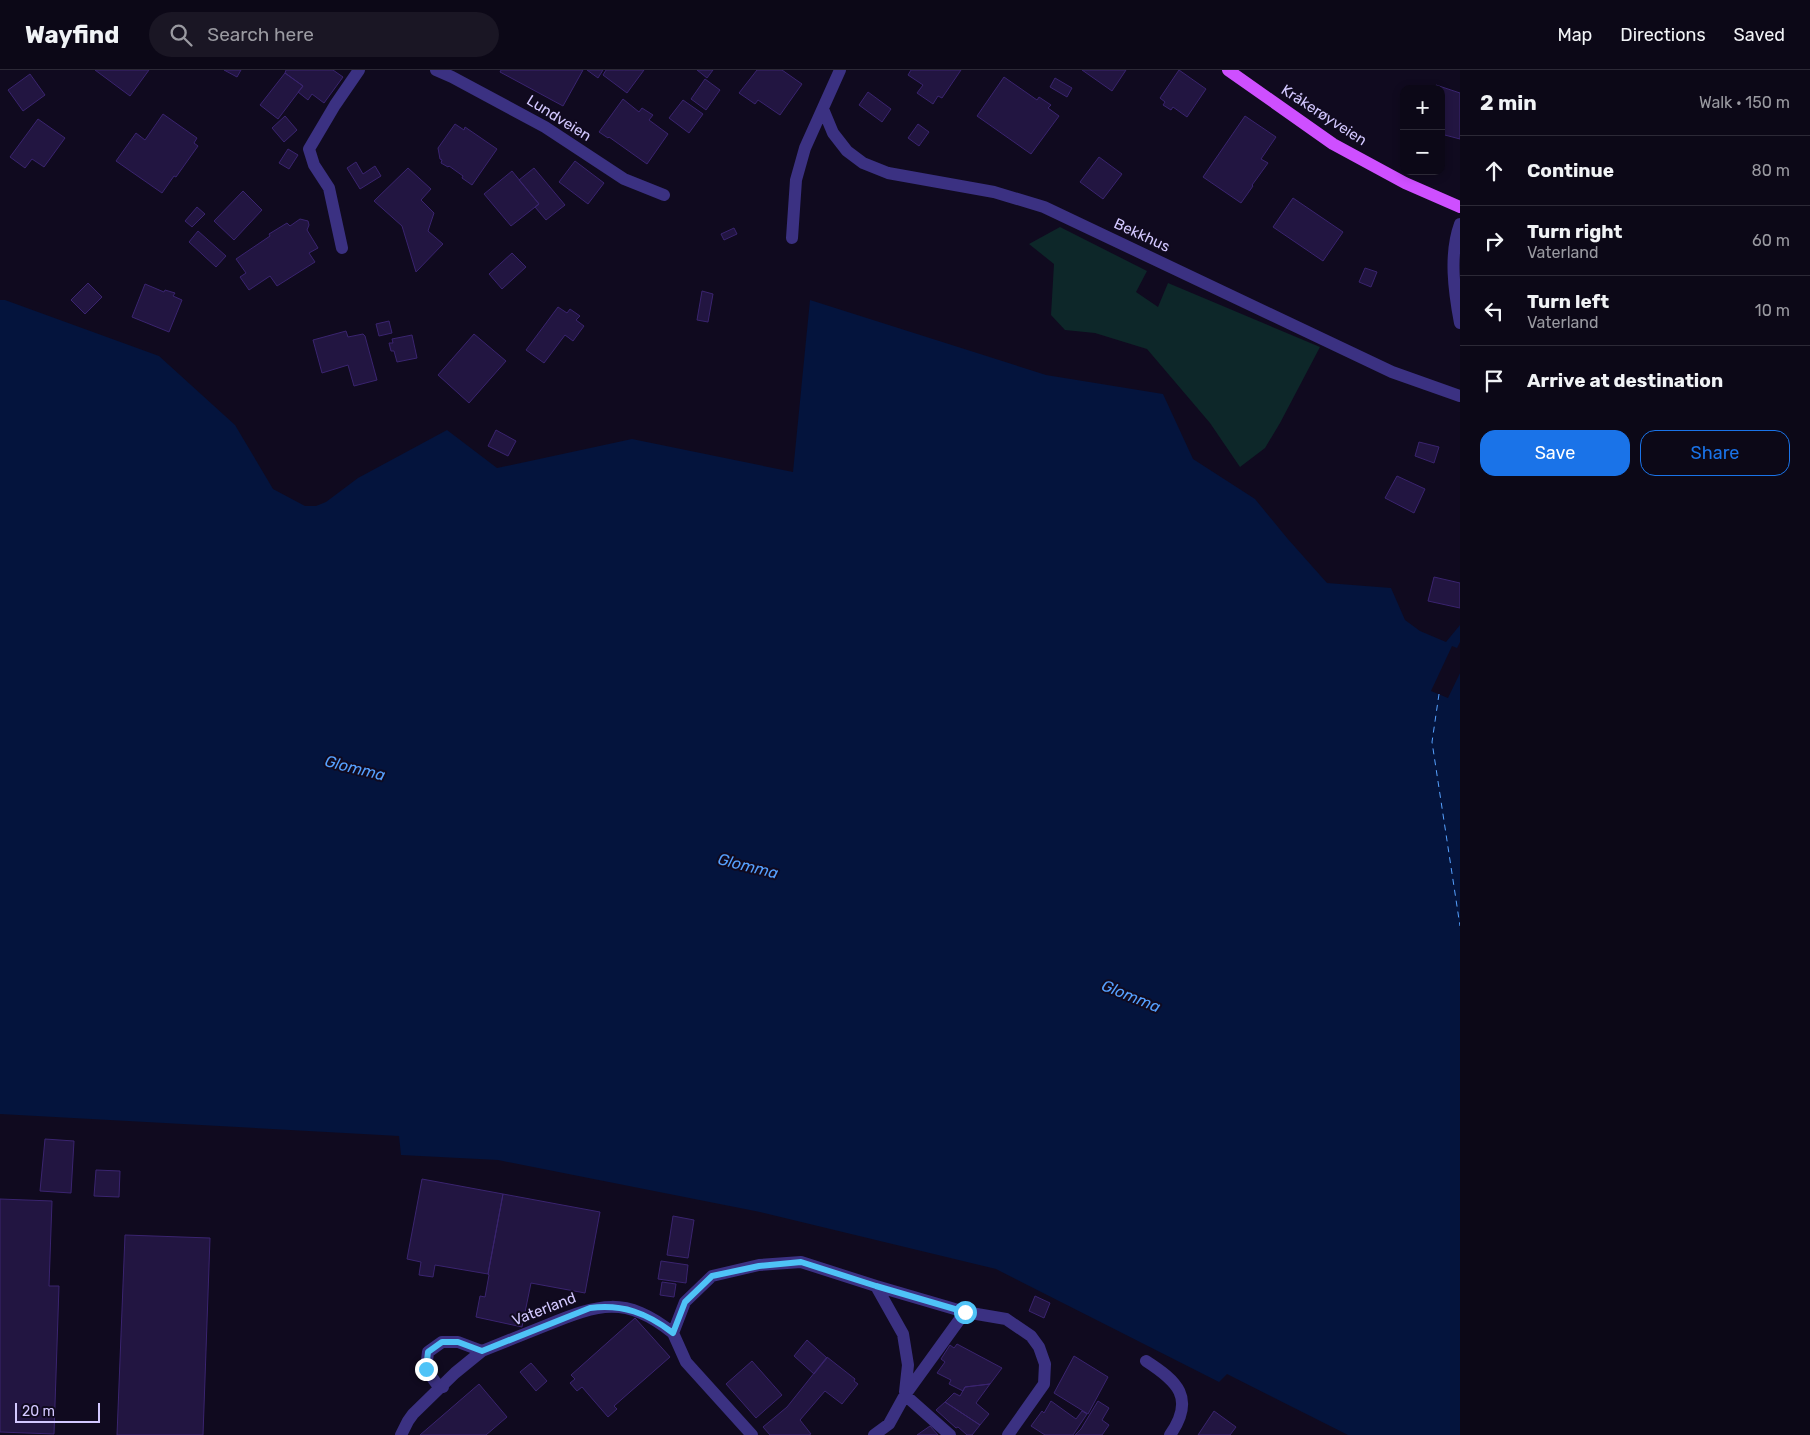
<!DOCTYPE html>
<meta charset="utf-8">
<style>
:root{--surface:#0c0817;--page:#1a1624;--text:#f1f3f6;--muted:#9a9aa1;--line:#2c2936;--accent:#1a73e8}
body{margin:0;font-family:Rubik,sans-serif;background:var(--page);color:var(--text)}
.controls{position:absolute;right:15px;top:15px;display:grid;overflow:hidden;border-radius:10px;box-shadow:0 2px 8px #0003}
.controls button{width:45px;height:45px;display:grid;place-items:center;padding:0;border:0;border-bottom:1px solid var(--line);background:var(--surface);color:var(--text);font:25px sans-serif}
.scale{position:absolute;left:15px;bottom:12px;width:85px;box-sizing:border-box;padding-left:5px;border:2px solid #d3c8ff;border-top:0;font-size:14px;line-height:18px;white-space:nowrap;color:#d3c8ff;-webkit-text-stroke:4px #100a1f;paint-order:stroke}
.stop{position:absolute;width:15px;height:15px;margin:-11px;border:4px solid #4fc3f7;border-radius:50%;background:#fff}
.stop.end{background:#4fc3f7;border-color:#fff;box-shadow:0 1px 5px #0008}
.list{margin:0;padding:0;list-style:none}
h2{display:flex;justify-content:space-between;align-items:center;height:65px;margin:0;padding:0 20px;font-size:21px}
h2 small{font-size:16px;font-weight:400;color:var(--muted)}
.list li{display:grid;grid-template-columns:32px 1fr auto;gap:15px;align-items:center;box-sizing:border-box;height:70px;padding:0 20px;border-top:1px solid var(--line)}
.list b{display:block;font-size:19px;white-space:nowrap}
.list p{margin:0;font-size:16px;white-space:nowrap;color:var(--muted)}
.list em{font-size:16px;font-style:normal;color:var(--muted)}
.actions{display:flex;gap:10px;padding:15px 20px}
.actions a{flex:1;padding:11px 0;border:1px solid var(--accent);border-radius:15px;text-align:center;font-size:18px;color:var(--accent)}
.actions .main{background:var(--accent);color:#fff}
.icon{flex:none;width:28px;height:28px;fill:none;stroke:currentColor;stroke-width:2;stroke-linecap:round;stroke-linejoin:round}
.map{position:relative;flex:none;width:1460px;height:1365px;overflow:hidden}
header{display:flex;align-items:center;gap:30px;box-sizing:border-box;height:70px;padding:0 25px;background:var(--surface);border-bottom:1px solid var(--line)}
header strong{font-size:24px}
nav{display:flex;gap:28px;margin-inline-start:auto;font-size:18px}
.search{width:350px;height:45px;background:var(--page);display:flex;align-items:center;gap:12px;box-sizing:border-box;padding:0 18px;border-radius:28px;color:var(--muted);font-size:19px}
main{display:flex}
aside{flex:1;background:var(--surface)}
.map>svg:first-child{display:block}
.green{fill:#0d2729}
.water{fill:#04143d}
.pier{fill:#100a1f}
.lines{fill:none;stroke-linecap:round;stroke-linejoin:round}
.ferry{stroke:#56a1ff;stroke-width:1;stroke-dasharray:6 5;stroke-linecap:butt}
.building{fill:#221541;stroke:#3a246f}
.minor{stroke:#3b3182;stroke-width:12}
.major{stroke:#ce4fff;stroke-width:12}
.route{stroke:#4fc3f7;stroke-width:6}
.labels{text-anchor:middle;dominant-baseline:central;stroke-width:4;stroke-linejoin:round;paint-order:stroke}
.street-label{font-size:15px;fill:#d3c8ff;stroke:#100a1f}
.water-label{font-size:16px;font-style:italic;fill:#56a1ff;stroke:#100a1f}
</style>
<header>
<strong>Wayfind</strong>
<div class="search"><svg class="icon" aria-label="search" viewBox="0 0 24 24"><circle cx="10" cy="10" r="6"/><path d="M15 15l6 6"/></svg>Search here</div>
<nav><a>Map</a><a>Directions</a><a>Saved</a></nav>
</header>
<main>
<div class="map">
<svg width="1460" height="1365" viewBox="0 0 1460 1365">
<rect width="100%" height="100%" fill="#100a1f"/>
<path class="green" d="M 1060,157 L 1147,201 L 1136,222 L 1158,237 L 1168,213 L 1320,277 L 1280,353 L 1265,378 L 1240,397 L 1210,353 L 1147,279 L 1095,263 L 1065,260 L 1051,245 L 1054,194 L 1029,174 Z"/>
<path class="water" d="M 0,230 L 5,230 L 159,286 L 235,355 L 273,419 L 305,436 L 316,436 L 326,432 L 358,408 L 447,360 L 497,398 L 632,369 L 793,402 L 810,230 L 1046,305 L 1163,324 L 1193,389 L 1255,429 L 1287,468 L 1327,513 L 1391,518 L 1405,550 L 1420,561 L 1446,572 L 1460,555 L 1460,1365 L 1348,1365 L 1227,1304 L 1219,1312 L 996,1199 L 760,1142 L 498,1090 L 401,1085 L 399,1066 L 0,1044 Z"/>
<path class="pier" d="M 1460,572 L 1460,603 L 1448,628 L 1431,621 L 1452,576 L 1457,578 Z"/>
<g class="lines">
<path class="ferry" d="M 1439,624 L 1432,672 L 1460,856"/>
</g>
<path class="building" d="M 95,0 L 149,0 L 130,26 Z
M 224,0 L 241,0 L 237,7 Z
M 286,0 L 333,0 L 343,7 L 324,33 L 312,24 L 308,30 L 298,22 L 303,16 L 285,3 Z
M 501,0 L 583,0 L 563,36 L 500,2 Z
M 587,0 L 603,0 L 598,8 Z
M 606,0 L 644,0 L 627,23 L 603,5 Z
M 697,0 L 713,0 L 707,8 Z
M 757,0 L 782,0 L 802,14 L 780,45 L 758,30 L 755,34 L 739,23 Z
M 911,0 L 961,0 L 942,28 L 938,26 L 933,34 L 917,23 L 923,15 L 908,5 Z
M 1082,0 L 1126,0 L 1112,21 Z
M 1179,0 L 1206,19 L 1187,47 L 1173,37 L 1171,40 L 1163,35 L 1165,32 L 1160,28 Z
M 285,3 L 303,16 L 278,49 L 260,35 Z
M 30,4 L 45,25 L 23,41 L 8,20 Z
M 1004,7 L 1037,30 L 1039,27 L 1051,35 L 1048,38 L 1059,46 L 1031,84 L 977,46 Z
M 1055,8 L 1072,18 L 1067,27 L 1050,17 Z
M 705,9 L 720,20 L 706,40 L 691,29 Z
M 1436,15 L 1460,23 L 1460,69 L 1441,64 L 1441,19 L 1435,19 Z
M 868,22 L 891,39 L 882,52 L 859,35 Z
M 623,29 L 639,42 L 642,38 L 653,45 L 649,50 L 668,64 L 647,94 L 609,67 L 608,68 L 599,62 Z
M 683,30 L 703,44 L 689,63 L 669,48 Z
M 163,44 L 197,68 L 194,73 L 198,76 L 176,107 L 174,106 L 162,123 L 116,91 L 136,63 L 145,70 Z
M 285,46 L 297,60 L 284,72 L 272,58 Z
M 1245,46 L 1276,67 L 1261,89 L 1268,93 L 1255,111 L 1252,115 L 1253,116 L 1241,133 L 1203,107 Z
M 38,49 L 65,68 L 44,97 L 32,89 L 25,98 L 10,87 Z
M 455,54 L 464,60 L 465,57 L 497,79 L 472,115 L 462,108 L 463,106 L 449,96 L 448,97 L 441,93 L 442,90 L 440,89 L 438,78 Z
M 918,54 L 929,62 L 919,76 L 908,68 Z
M 288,79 L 298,85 L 289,99 L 279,93 Z
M 1099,87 L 1122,104 L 1103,129 L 1080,112 Z
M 575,91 L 604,113 L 588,134 L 559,112 Z
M 356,92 L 363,104 L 375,96 L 381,106 L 360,119 L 347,98 Z
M 408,98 L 431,119 L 421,130 L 434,143 L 428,161 L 443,174 L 416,202 L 402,156 L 374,131 Z
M 534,98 L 565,135 L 546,150 L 535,137 L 539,134 L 519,110 Z
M 512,101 L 539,134 L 511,156 L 484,124 Z
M 243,121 L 262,140 L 234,170 L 214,151 Z
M 1293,128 L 1343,162 L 1323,191 L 1273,157 Z
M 197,137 L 205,144 L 192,157 L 185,151 Z
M 300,149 L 308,151 L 309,155 L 307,160 L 318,178 L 309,183 L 315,192 L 277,216 L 270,206 L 249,220 L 240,207 L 246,203 L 236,189 L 270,166 L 269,164 L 287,153 L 290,156 Z
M 734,158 L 737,164 L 724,170 L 721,164 Z
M 198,161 L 226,186 L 216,197 L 189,172 Z
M 512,183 L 526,197 L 502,219 L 489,204 Z
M 1365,198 L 1377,202 L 1371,217 L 1359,212 Z
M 88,213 L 102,227 L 85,244 L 71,230 Z
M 145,214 L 164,222 L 165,220 L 175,223 L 173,226 L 182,230 L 169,262 L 132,247 Z
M 702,221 L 713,224 L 708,252 L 697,250 Z
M 558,237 L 567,243 L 570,239 L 580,246 L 576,250 L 584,256 L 573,271 L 565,265 L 544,293 L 526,280 Z
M 389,251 L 392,263 L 379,266 L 376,254 Z
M 346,261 L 348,267 L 363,264 L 365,266 L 377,310 L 354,316 L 348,295 L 322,303 L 313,270 Z
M 474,264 L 506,291 L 469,333 L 438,305 Z
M 412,265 L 417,288 L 397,292 L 394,281 L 391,281 L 389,273 L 393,273 L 392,269 Z
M 496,360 L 516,371 L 508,386 L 488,376 Z
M 1419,372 L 1439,377 L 1434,393 L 1415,386 Z
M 1397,406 L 1425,419 L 1414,443 L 1385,428 Z
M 1434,507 L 1460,513 L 1460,538 L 1428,531 Z
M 45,1069 L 74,1071 L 71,1123 L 40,1121 Z
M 96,1100 L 120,1101 L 119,1127 L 94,1126 Z
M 422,1109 L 503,1124 L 488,1204 L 435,1195 L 433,1207 L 419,1205 L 421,1192 L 407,1189 Z
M 503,1124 L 600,1142 L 585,1223 L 531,1213 L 522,1257 L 476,1247 L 480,1226 L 485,1227 L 489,1205 L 488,1204 Z
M 0,1129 L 52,1131 L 49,1216 L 59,1216 L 54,1364 L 0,1362 Z
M 673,1146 L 694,1150 L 688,1188 L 667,1185 Z
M 125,1165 L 210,1168 L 203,1365 L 117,1365 Z
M 661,1191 L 688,1195 L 686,1213 L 658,1209 Z
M 662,1212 L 676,1214 L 674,1227 L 660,1225 Z
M 1035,1226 L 1050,1233 L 1044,1248 L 1029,1241 Z
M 635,1248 L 670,1287 L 614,1336 L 617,1339 L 608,1347 L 582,1317 L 577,1321 L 570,1313 L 575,1309 L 571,1305 Z
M 807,1270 L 827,1288 L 814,1304 L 794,1286 Z
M 957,1274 L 1002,1298 L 990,1314 L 965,1317 L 963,1321 L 949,1314 L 951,1310 L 937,1303 L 945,1292 L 941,1289 L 950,1275 L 954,1278 Z
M 1074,1286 L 1108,1307 L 1088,1344 L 1054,1323 Z
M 827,1287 L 855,1309 L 854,1311 L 858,1314 L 842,1334 L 825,1321 L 800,1350 L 811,1364 L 809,1365 L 770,1365 L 763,1357 L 787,1337 Z
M 752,1291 L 782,1325 L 756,1348 L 726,1314 Z
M 531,1293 L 547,1311 L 536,1321 L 520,1302 Z
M 479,1314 L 507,1347 L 486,1365 L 420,1365 Z
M 990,1314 L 976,1333 L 989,1344 L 980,1355 L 945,1332 L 954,1323 L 960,1326 L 965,1317 Z
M 1051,1331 L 1076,1349 L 1082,1341 L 1087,1344 L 1073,1365 L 1045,1365 L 1031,1356 L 1042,1341 L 1044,1343 Z
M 1098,1331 L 1109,1338 L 1102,1350 L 1109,1355 L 1102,1365 L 1075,1365 L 1081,1359 Z
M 945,1332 L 980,1355 L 972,1365 L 967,1365 L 958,1357 L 956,1358 L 936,1340 Z
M 1214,1341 L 1236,1357 L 1230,1365 L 1198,1365 Z
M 930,1356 L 938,1365 L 917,1365 Z"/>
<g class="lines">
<path class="minor" d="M 436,0 L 452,7 L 545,57 L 624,109 L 664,125
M 823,39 L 833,63 L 847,81 L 863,93 L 888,103 L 994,122 L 1044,137 L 1392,302 L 1460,326
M 1460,154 C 1449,184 1454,221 1460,253
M 792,168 L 796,110 L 805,78 L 840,0
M 342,178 L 329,118 L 314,95 L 309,79 L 335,35 L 359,0
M 876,1216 L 903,1264 L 908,1295 L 905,1322
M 1146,1291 C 1177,1311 1196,1328 1170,1365
M 443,1317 L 436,1313 L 426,1299 L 428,1282 L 442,1272 L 458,1272 L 482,1281 C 504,1272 525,1264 547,1255 C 599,1234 625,1225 673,1263
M 905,1325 L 950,1365
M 401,1365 L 408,1351 L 413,1344 L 455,1303 L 482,1281
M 752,1365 L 686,1292 L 673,1263 L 685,1232 L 712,1206 L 759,1195 L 801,1192 L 876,1216 L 965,1242 L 1006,1249 L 1031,1266 L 1039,1277 L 1045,1294 L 1044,1314 L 1008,1365
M 874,1365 L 889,1354 L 905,1325 L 965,1242"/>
<path class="major" d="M 1228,0 L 1333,74 L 1405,113 L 1460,137"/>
</g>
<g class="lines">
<path class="route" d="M 426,1299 L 428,1282 L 442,1272 L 458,1272 L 482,1281 L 590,1238 C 623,1234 647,1243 673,1263 L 685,1232 L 712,1206 L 759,1196 L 801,1192 L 876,1216 L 965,1242"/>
</g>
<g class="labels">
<g class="street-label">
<text transform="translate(1324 45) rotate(33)">Kråkerøyveien</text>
<text transform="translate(559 48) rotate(32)">Lundveien</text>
<text transform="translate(1142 165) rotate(25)">Bekkhus</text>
<text transform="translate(544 1239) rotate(-21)">Vaterland</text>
</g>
<g class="water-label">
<text transform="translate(355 698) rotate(14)">Glomma</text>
<text transform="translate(748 796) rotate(14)">Glomma</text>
<text transform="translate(1131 926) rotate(22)">Glomma</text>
</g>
</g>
</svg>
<div class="controls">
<button>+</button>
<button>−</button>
</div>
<div class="scale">20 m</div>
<div class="stop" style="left:965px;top:1242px"></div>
<div class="stop end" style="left:426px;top:1299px"></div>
</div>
<aside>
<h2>2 min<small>Walk · 150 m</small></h2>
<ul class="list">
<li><svg class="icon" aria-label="ahead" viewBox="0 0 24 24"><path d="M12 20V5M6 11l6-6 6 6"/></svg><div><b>Continue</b></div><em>80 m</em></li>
<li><svg class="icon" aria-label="right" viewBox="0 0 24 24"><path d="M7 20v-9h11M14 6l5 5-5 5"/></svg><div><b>Turn right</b><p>Vaterland</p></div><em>60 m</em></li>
<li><svg class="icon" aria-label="left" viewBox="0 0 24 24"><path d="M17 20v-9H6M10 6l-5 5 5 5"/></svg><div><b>Turn left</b><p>Vaterland</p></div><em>10 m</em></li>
<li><svg class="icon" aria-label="arrive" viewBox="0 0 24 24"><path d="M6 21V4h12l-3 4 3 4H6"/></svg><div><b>Arrive at destination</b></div></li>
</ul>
<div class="actions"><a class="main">Save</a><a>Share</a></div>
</aside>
</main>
